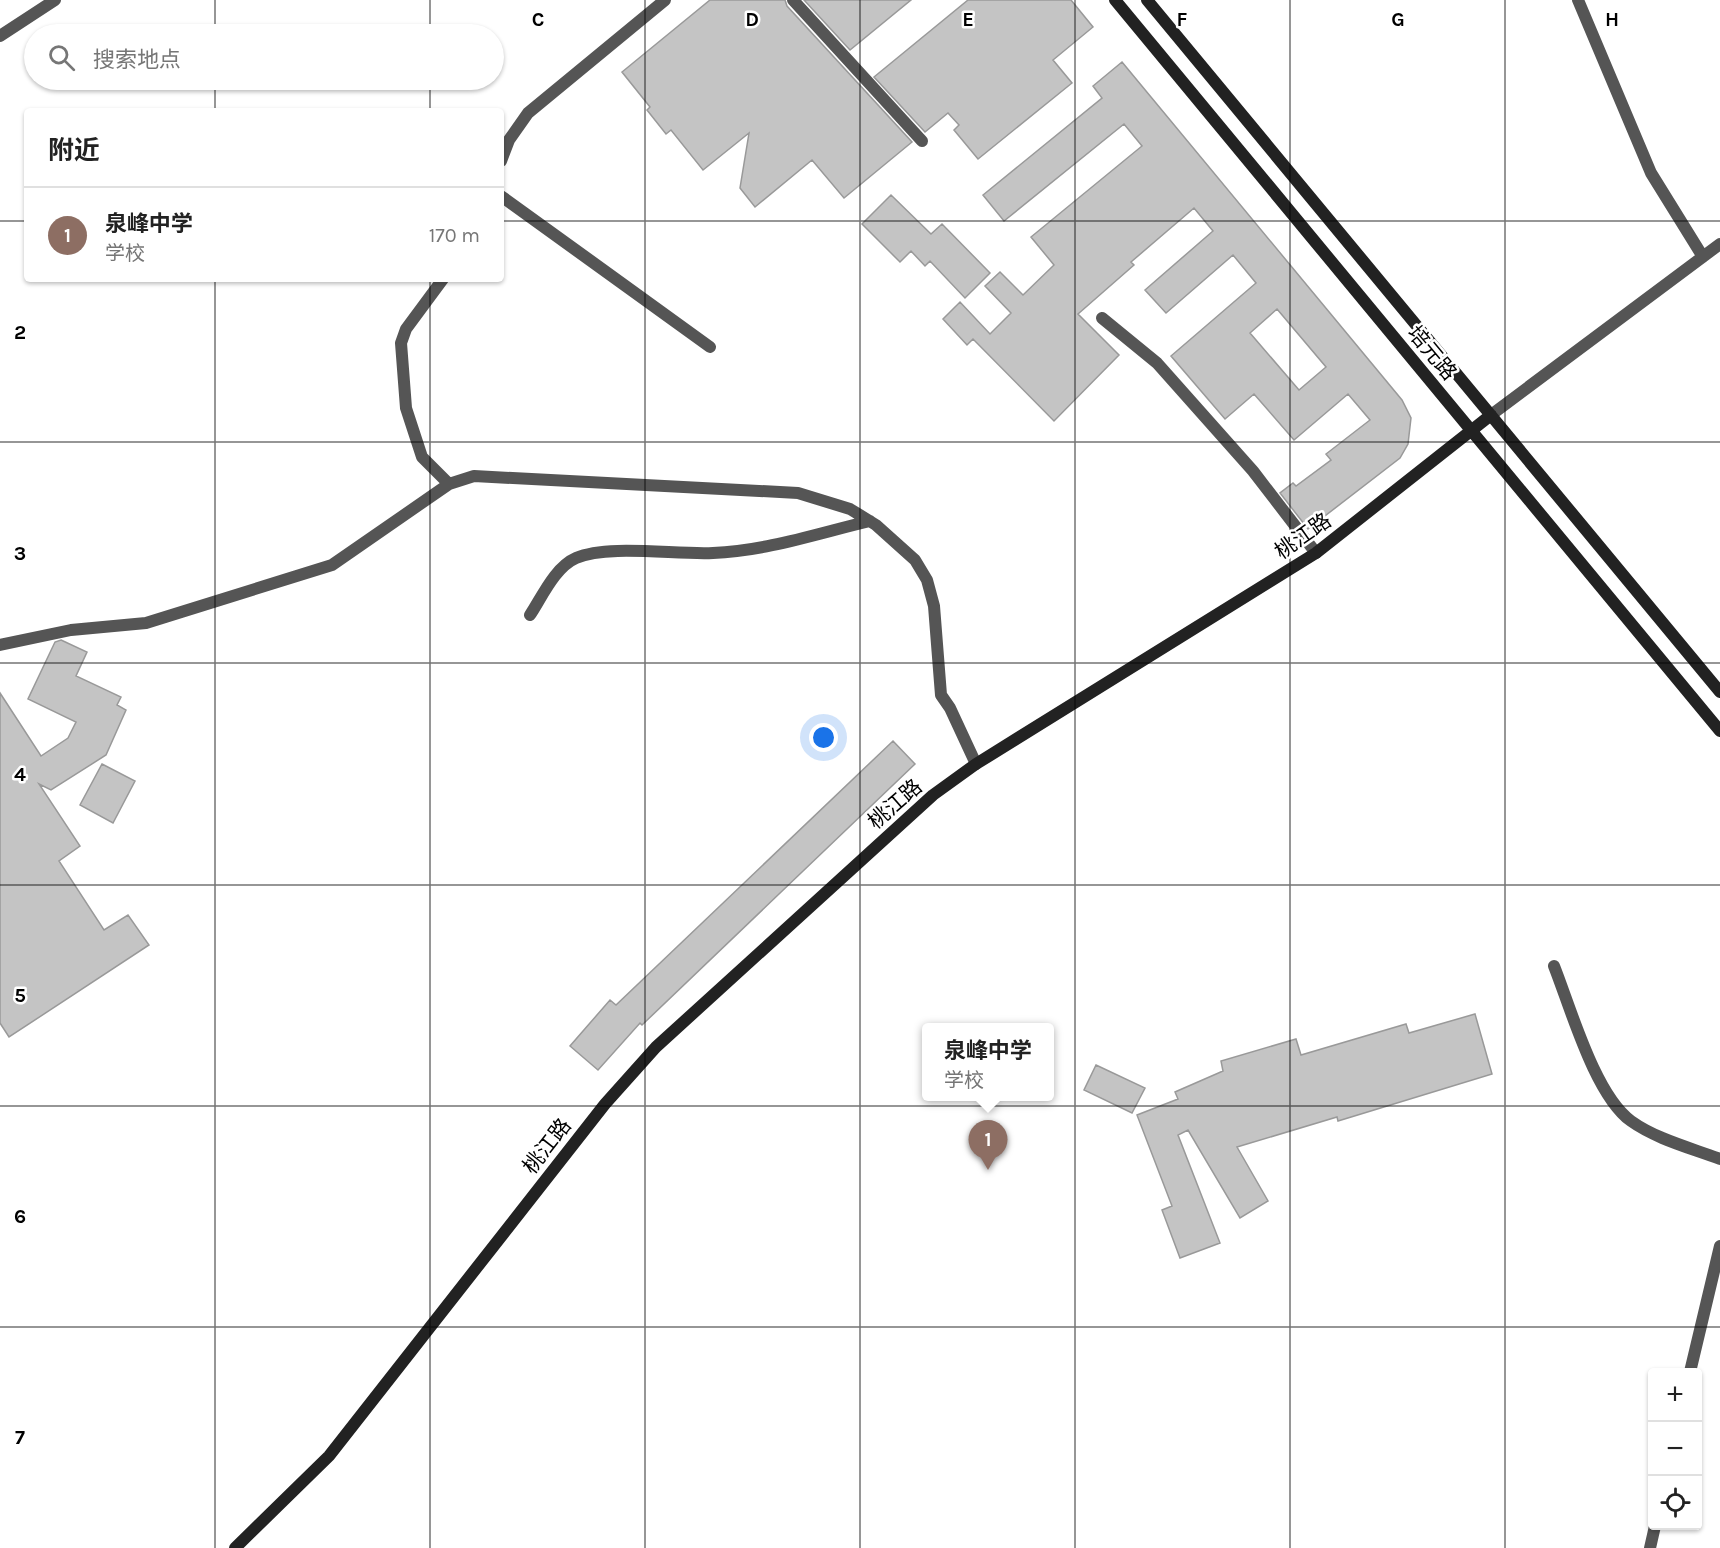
<!DOCTYPE html>
<html lang="zh">
<meta charset="utf-8">
<style>
:root{--surface:#fff;--page:#f6f6f6;--text:#222;--muted:#767676;--line:#e0e0e0;--accent:#0f766e}
body{margin:0;font-family:Karla,"Noto Sans SC",sans-serif;background:var(--page);color:var(--text)}
.controls{position:absolute;right:18px;bottom:18px;display:grid;overflow:hidden;border-radius:6px;box-shadow:0 2px 4px #0004}
.controls button{width:54px;height:54px;display:grid;place-items:center;padding:0;border:0;border-bottom:2px solid var(--line);background:var(--surface);color:var(--text);font:30px sans-serif}
.you{position:absolute;left:824px;top:738px;width:21px;height:21px;margin:-15px;border:4px solid #fff;border-radius:50%;background:#1a73e8;box-shadow:0 0 0 9px #1a73e833}
.badge{display:grid;place-items:center;width:39px;height:39px;border-radius:50%;background:var(--accent);color:#fff;font-size:20px;font-weight:700}
.pin{position:absolute;translate:-50% -50px;filter:drop-shadow(0 2px 3px #0008)}
.pin::after{content:'';position:absolute;top:32px;width:21px;height:18px;background:inherit;clip-path:polygon(0 0,100% 0,50% 100%)}
.popup{position:absolute;left:922px;top:1023px;width:132px;height:78px;box-sizing:border-box;display:grid;place-content:center;border-radius:6px;background:var(--surface);filter:drop-shadow(0 2px 4px #0005);font-size:20px;white-space:nowrap;color:var(--muted)}
.popup b{font-size:22px;color:var(--text)}
.popup::after{content:'';position:absolute;left:50%;top:100%;margin-left:-12px;border:12px solid transparent;border-top-color:var(--surface)}
.list{margin:0;padding:0;list-style:none}
h2{display:flex;justify-content:space-between;align-items:center;height:78px;margin:0;padding:0 24px;font-size:26px}
h2 small{font-size:20px;font-weight:400;color:var(--muted)}
.list li{display:grid;grid-template-columns:39px 1fr auto;gap:18px;align-items:center;box-sizing:border-box;height:96px;padding:0 24px;border-top:2px solid var(--line)}
.list b{display:block;font-size:22px;white-space:nowrap}
.list p{margin:0;font-size:20px;white-space:nowrap;color:var(--muted)}
.list em{font-size:20px;font-style:normal;color:var(--muted)}
.icon{flex:none;width:33px;height:33px;fill:none;stroke:currentColor;stroke-width:2;stroke-linecap:round;stroke-linejoin:round}
.map{position:relative;flex:none;width:1720px;height:1548px;overflow:hidden}
.search{position:absolute;background:var(--surface);box-shadow:0 2px 4px #0004;left:24px;top:24px;width:480px;height:66px;display:flex;align-items:center;gap:15px;box-sizing:border-box;padding:0 21px;border-radius:33px;color:var(--muted);font-size:22px}
.panel{position:absolute;background:var(--surface);box-shadow:0 2px 4px #0004;left:24px;top:108px;width:480px;height:174px;border-radius:6px}
.map>svg:first-child{display:block}
.building{fill:#c4c4c4;stroke:#999;stroke-width:1.5;fill-rule:evenodd}
.lines{fill:none;stroke-linecap:round;stroke-linejoin:round}
.street{stroke:#555;stroke-width:12}
.secondary{stroke:#222;stroke-width:12}
.grid{fill:none;stroke:#000;stroke-width:1.5;stroke-opacity:0.55}
.labels{text-anchor:middle;dominant-baseline:central;stroke-width:5;stroke-linejoin:round;paint-order:stroke}
.street-label{font-size:21px;fill:#000;stroke:#fff}
.grid-label{font-size:20px;text-anchor:middle;font-weight:bold;fill:#000;stroke:#fff;stroke-width:5;stroke-linejoin:round;paint-order:stroke}
</style>
<div class="map">
<svg width="1720" height="1548" viewBox="0 0 1720 1548">
<rect width="100%" height="100%" fill="#fff"/>
<path class="building" d="M 710,0 L 785,0 L 787,6 L 912,142 L 844,198 L 812,160 L 755,207 L 740,188 L 749,133 L 703,170 L 671,130 L 666,134 L 647,110 L 650,107 L 622,72 Z
M 804,0 L 911,0 L 850,50 Z
M 968,0 L 1071,0 L 1093,27 L 1053,60 L 1072,83 L 978,159 L 954,130 L 959,125 L 948,113 L 925,132 L 874,77 Z
M 1122,62 L 1402,400 L 1411,418 L 1408,444 L 1400,458 L 1308,529 L 1280,493 L 1293,483 L 1296,486 L 1331,460 L 1326,454 L 1370,420 L 1348,394 L 1294,440 L 1254,394 L 1225,419 L 1171,356 L 1256,283 L 1233,255 L 1166,313 L 1145,290 L 1213,231 L 1194,208 L 1131,262 L 1134,265 L 1078,314 L 1119,355 L 1054,421 L 973,339 L 967,345 L 943,319 L 960,302 L 990,334 L 1011,313 L 985,286 L 1000,272 L 1023,295 L 1054,265 L 1031,237 L 1142,146 L 1124,124 L 1004,221 L 983,195 L 1102,98 L 1093,86 ZM 1277,309 L 1326,367 L 1299,390 L 1250,333 Z
M 891,195 L 931,234 L 942,224 L 990,273 L 965,298 L 930,261 L 925,266 L 911,251 L 900,262 L 862,224 Z
M 61,640 L 87,652 L 76,676 L 121,697 L 117,705 L 126,710 L 106,755 L 51,790 L 39,784 L 80,846 L 59,861 L 104,930 L 128,915 L 149,945 L 9,1037 L 0,1023 L 0,693 L 41,756 L 68,738 L 76,722 L 28,699 L 55,642 Z
M 893,741 L 915,764 L 642,1025 L 640,1023 L 598,1070 L 570,1046 L 610,1000 L 616,1005 Z
M 102,764 L 135,781 L 113,823 L 80,805 Z
M 1475,1014 L 1492,1074 L 1338,1121 L 1337,1117 L 1237,1147 L 1268,1201 L 1240,1218 L 1188,1130 L 1178,1135 L 1220,1243 L 1180,1258 L 1162,1210 L 1172,1206 L 1137,1115 L 1178,1099 L 1175,1092 L 1223,1071 L 1221,1061 L 1296,1039 L 1301,1055 L 1406,1024 L 1409,1033 Z
M 1096,1065 L 1145,1088 L 1132,1113 L 1084,1090 Z"/>
<g class="lines">
<path class="street" d="M 793,0 L 922,141
M 1578,0 L 1651,173 L 1703,257
M 0,36 L 55,0
M 501,161 L 509,140 L 528,113 L 665,0
M 501,196 L 710,347
M 443,279 L 406,329 L 401,343 L 406,408 L 422,457 L 449,484
M 1102,318 L 1157,363 L 1253,471 L 1316,553
M 1491,415 L 1720,244
M 530,615 C 542,597 555,567 576,558 C 608,544 676,555 713,553 C 766,551 819,533 870,521
M 0,645 L 71,630 L 146,623 L 332,565 L 449,484 L 474,476 L 798,493 L 850,509 L 876,525 L 915,560 L 927,580 L 934,606 L 941,695 L 950,708 L 976,764
M 1554,966 C 1571,1009 1595,1095 1631,1121 C 1656,1139 1691,1148 1720,1159
M 1690,1372 L 1720,1246
M 1650,1548 L 1655,1526"/>
<path class="secondary" d="M 1115,0 L 1720,731
M 1147,0 L 1720,692
M 235,1548 L 329,1456 L 605,1104 L 656,1047 L 933,795 L 976,764 L 1316,553 L 1491,415"/>
</g>
<path class="grid" d="M 215,0 L 215,34M 430,0 L 430,34M 645,0 L 645,1548M 860,0 L 860,1548M 1075,0 L 1075,1548M 1290,0 L 1290,1548M 1505,0 L 1505,1548M 215,80 L 215,111M 430,80 L 430,111M 0,221 L 27,221M 501,221 L 1720,221M 215,279 L 215,1548M 430,279 L 430,1548M 0,442 L 1720,442M 0,663 L 1720,663M 0,885 L 1720,885M 0,1106 L 1720,1106M 0,1327 L 1720,1327"/>
<g class="labels">
<g class="street-label">
<text transform="translate(1432 353) rotate(50)">培元路</text>
<text transform="translate(1303 536) rotate(-35)">桃江路</text>
<text transform="translate(895 804) rotate(-41)">桃江路</text>
<text transform="translate(547 1146) rotate(-52)">桃江路</text>
</g>
</g>
<g class="grid-label">
<text x="538" y="26">C</text>
<text x="752" y="26">D</text>
<text x="968" y="26">E</text>
<text x="1182" y="26">F</text>
<text x="1398" y="26">G</text>
<text x="1612" y="26">H</text>
<text x="20" y="339">2</text>
<text x="20" y="560">3</text>
<text x="20" y="781">4</text>
<text x="20" y="1002">5</text>
<text x="20" y="1223">6</text>
<text x="20" y="1444">7</text>
</g>
</svg>
<div class="controls">
<button>+</button>
<button>−</button>
<button><svg class="icon" aria-label="locate" viewBox="0 0 24 24"><circle cx="12" cy="12" r="6"/><path d="M12 2v4M12 18v4M2 12h4M18 12h4"/></svg></button>
</div>
<div class="you"></div>
<div class="pin badge" style="left:988px;top:1170px;background:#8d6e63">1</div>
<div class="popup"><b>泉峰中学</b>学校</div>
<div class="search"><svg class="icon" aria-label="search" viewBox="0 0 24 24"><circle cx="10" cy="10" r="6"/><path d="M15 15l6 6"/></svg>搜索地点</div>
<section class="panel">
<h2>附近<small></small></h2>
<ul class="list">
<li><span class="badge" style="background:#8d6e63">1</span><div><b>泉峰中学</b><p>学校</p></div><em>170 m</em></li>
</ul>
</section>
</div>
